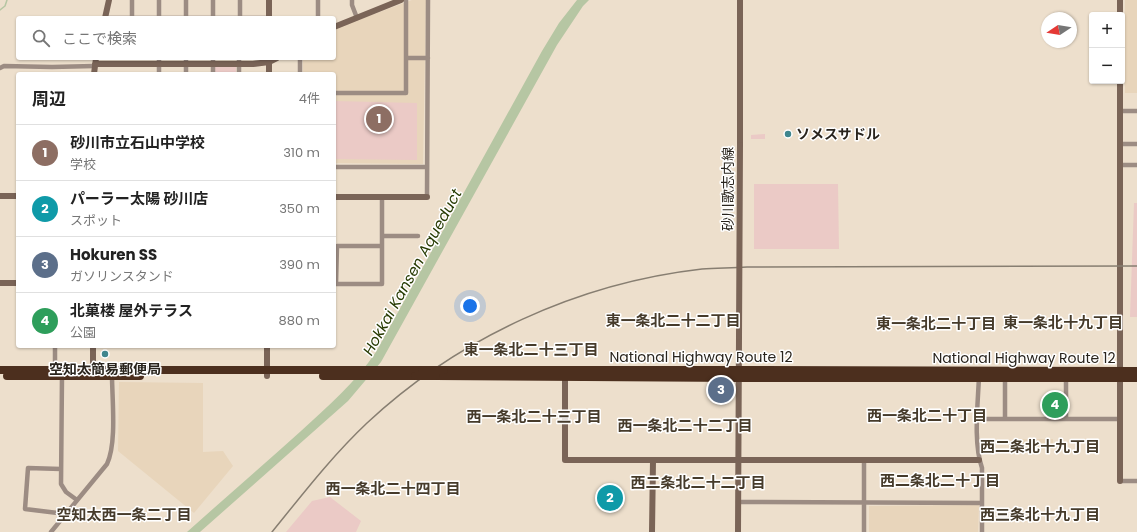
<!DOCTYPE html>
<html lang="ja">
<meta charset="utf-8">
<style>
:root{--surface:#fff;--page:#f2f2f2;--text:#222;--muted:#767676;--line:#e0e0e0;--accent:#3f868e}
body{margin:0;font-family:Poppins,"Noto Sans JP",sans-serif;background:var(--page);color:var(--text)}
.controls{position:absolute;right:12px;top:12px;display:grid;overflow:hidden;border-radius:4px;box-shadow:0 1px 3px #0004}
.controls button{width:36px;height:36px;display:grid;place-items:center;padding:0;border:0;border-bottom:1px solid var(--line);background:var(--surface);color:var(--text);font:20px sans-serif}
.compass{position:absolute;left:1041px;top:12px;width:36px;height:36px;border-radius:50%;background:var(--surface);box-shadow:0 1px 3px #0004;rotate:258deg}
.you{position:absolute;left:470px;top:306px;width:14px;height:14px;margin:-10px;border:3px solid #fff;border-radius:50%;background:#1a73e8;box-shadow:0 0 0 6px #1a73e833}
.badge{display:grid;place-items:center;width:26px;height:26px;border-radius:50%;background:var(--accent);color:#fff;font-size:13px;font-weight:700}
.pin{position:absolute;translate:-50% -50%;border:2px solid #fff;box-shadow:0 1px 4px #0006}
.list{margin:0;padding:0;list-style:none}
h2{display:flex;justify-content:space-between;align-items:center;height:52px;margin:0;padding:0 16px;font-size:17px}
h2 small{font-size:13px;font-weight:400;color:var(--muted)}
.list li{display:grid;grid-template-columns:26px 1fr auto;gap:12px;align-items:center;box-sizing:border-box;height:56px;padding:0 16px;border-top:1px solid var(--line)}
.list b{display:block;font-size:15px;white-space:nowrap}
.list p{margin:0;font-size:13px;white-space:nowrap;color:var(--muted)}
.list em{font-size:13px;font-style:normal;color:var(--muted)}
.icon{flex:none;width:22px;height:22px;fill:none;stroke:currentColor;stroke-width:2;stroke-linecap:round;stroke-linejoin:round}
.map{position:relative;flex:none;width:1137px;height:532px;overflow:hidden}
.search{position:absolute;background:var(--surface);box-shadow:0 1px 3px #0004;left:16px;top:16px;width:320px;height:44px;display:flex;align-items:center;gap:10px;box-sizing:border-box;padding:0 14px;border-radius:4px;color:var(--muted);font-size:15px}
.panel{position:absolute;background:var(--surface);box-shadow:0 1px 3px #0004;left:16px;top:72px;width:320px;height:276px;border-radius:4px}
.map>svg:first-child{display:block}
.built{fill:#e8d5bb}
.green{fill:#ebcac6}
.water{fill:#b6c6a3}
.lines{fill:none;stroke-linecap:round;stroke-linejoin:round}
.stream{stroke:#b6c6a3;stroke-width:1.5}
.street{stroke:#9c8c83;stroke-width:4.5}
.secondary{stroke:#7a6457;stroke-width:6}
.highway{stroke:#4c2f1e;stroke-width:8}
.rail{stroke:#877e71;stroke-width:1.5}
.secondary-bridge{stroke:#7a6457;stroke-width:6}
.highway-bridge{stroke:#4c2f1e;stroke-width:8}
.poi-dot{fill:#3f868e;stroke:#fff;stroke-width:1.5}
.labels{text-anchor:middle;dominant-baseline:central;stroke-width:3;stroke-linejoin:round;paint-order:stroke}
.poi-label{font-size:14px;font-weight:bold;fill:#29241d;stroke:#fff;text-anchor:start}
.street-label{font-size:14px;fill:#29241d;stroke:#fff}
.water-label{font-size:15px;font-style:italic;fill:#283b03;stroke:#fff}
.neighbourhood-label{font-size:15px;font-weight:bold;fill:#463b2b;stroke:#fff}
</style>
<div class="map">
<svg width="1137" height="532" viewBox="0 0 1137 532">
<rect width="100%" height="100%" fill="#eddfcc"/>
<path class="built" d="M 412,0 L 426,0 L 423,164 L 334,163 L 334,74 L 303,74 L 303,58 L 334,58 L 334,29 Z
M 1125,0 L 1137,0 L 1137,93 L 1125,93 Z
M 119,382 L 203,383 L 203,452 L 223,451 L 233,466 L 194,513 L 118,451 Z
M 1019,439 L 1053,439 L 1053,449 L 1019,450 Z
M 979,505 L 978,532 L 869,532 L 869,506 Z"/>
<path class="green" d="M 215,66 L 236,66 L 236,74 L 215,74 Z
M 334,101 L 417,103 L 417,160 L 334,159 Z
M 765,134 L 765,139 L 751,139 L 751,135 Z
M 754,184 L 838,184 L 839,249 L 754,249 Z
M 1134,203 L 1137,203 L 1137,317 L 1130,317 Z
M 1049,397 L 1062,397 L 1061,414 L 1048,414 Z
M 330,497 L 361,521 L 356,532 L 286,532 L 312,501 Z"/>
<path class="water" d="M 577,0 L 589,0 L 583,6 L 557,45 L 381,362 L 348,401 L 200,532 L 187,532 C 225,498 263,465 301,431 C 328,406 355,383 376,352 L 542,51 L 559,23 Z"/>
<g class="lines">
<path class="stream" d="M 0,10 L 5,6 L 7,0"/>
<path class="street" d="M 159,0 L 159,18
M 186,0 L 186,18
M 352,0 L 352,5 L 357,18
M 105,18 L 269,18
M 132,18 L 132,0
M 213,18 L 213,0
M 240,18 L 240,0
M 318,18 L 318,0
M 406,58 L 428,58
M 0,68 L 4,66 L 52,67 L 94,66
M 159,74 L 159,58
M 186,74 L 186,58
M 213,74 L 213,58
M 239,74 L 239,58
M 300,74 L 300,58
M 334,93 L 406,93 L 406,0
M 1120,111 L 1137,111
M 1120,144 L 1137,144
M 1120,165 L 1137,165
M 334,167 L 427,167
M 427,197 L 428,0
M 382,236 L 418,236
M 334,284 L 382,284 L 382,197
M 336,284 L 337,246 L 382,246
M 55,370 L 55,346
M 62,376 L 61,484 L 66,492 L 77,500
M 979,376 C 978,404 973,442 982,468 L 982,532
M 978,419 L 1120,419
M 1005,419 L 1005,377
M 1066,419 L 1066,377
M 61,469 L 28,468 L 25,509 L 66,514
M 1120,481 L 1137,481
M 738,502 L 982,503
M 51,532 L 107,464 C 117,443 112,399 112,375
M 864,532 L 864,460"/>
<path class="secondary" d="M 740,0 L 740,145
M 1120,15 L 1120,0
M 105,18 L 109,0
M 269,18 L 269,0
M 334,27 L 401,0
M 95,64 L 253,64 L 269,62 L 277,58
M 94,74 L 96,58
M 269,74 L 269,58
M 0,196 L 18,196
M 334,197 L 427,197
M 0,283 L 18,283
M 93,374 L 93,346
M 267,376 L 267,346
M 565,377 L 565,460 L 979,460
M 1120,481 L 1120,81
M 652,532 L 653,460
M 738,532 L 739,337"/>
<path class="highway" d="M 0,370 L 422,370
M 444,370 L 739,370 L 1137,371
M 7,376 L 140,376
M 323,376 L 415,376
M 436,376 L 739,378 L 1137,378"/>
<path class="rail" d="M 272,532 C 302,495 332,456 367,423 C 458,338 578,283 702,269 C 717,268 732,268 747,267 L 1137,266"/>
<path class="secondary-bridge" d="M 739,337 L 740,145"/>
<path class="highway-bridge" d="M 422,370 L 444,370
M 415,376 L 436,376"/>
</g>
<g class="poi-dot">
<circle cx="788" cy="134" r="4"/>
<circle cx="105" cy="354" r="4"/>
</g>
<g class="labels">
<g class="poi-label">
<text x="796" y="134">ソメスサドル</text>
<text x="105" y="369" text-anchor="middle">空知太簡易郵便局</text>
</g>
<g class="street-label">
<text transform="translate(728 189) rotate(-90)">砂川歌志内線</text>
<text x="701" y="357">National Highway Route 12</text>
<text x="1024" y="358">National Highway Route 12</text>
</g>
<g class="water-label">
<text transform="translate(412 272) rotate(-61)">Hokkai Kansen Aqueduct</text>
</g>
<g class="neighbourhood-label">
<text x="673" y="320">東一条北二十二丁目</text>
<text x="1063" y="322">東一条北十九丁目</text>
<text x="936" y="323">東一条北二十丁目</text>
<text x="531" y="349">東一条北二十三丁目</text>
<text x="927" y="415">西一条北二十丁目</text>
<text x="534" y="416">西一条北二十三丁目</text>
<text x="685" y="425">西一条北二十二丁目</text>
<text x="1040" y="446">西二条北十九丁目</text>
<text x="940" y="480">西二条北二十丁目</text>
<text x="698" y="482">西二条北二十二丁目</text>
<text x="393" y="488">西一条北二十四丁目</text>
<text x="124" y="514">空知太西一条二丁目</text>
<text x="1040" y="514">西三条北十九丁目</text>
</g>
</g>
</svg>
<div class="controls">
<button>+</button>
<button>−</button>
</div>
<svg class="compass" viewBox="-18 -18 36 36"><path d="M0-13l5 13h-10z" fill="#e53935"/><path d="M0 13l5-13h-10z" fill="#767676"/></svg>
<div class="you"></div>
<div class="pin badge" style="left:379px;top:119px;background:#8d6e63">1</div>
<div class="pin badge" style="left:610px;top:498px;background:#0f9aa8">2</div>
<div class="pin badge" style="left:721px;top:390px;background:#5c6f8a">3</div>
<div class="pin badge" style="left:1055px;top:405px;background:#2e9e5b">4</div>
<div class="search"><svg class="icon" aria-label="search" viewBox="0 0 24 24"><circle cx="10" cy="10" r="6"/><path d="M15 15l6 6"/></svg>ここで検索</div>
<section class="panel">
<h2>周辺<small>4件</small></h2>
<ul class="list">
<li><span class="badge" style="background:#8d6e63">1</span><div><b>砂川市立石山中学校</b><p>学校</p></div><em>310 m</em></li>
<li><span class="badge" style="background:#0f9aa8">2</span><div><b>パーラー太陽 砂川店</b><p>スポット</p></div><em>350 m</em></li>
<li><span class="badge" style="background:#5c6f8a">3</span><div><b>Hokuren SS</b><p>ガソリンスタンド</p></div><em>390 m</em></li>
<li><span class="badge" style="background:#2e9e5b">4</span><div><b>北菓楼 屋外テラス</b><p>公園</p></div><em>880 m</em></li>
</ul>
</section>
</div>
